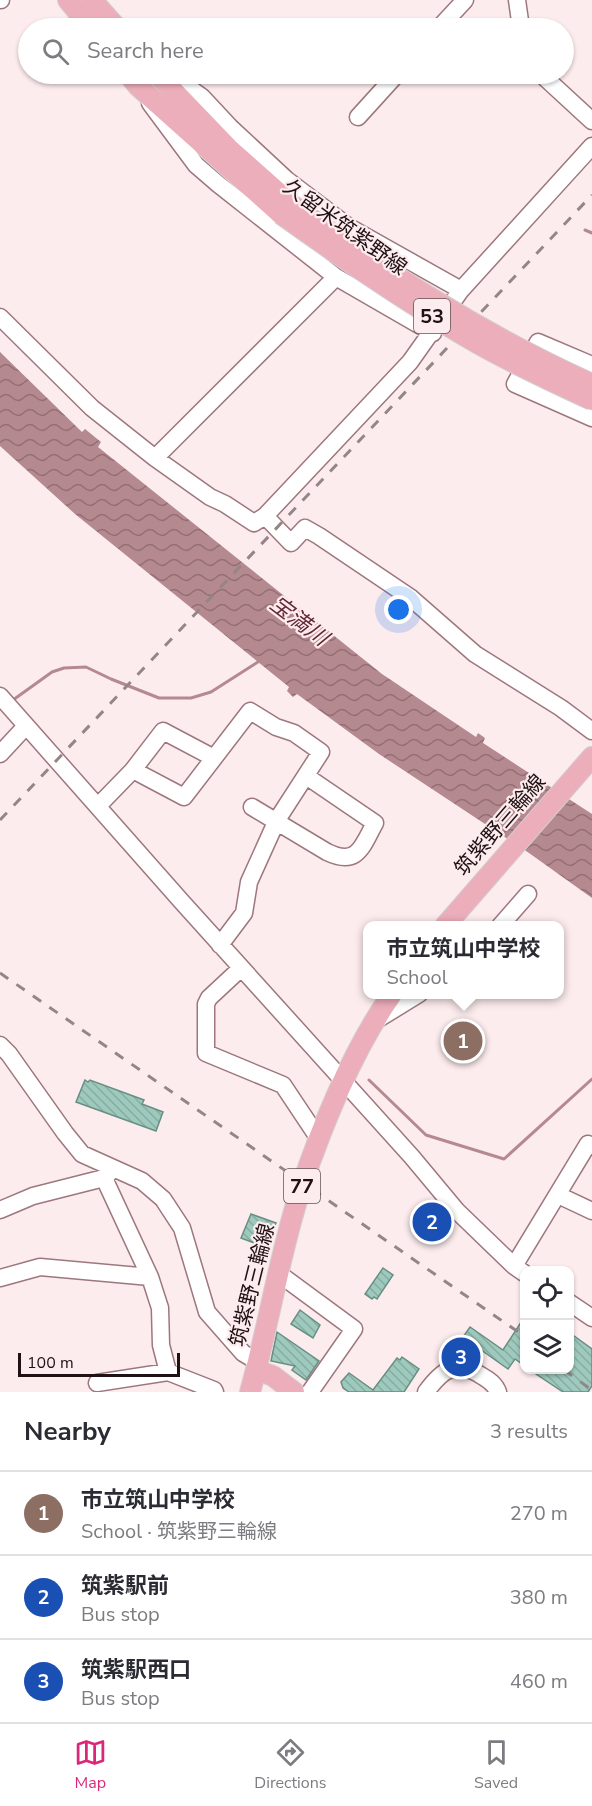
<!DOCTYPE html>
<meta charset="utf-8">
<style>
:root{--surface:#fff;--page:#f7f7f7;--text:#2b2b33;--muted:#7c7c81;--line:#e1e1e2;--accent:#db2777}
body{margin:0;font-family:"Nunito Sans","Noto Sans JP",sans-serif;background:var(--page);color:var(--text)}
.controls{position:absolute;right:18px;bottom:18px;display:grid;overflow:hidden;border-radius:12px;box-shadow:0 2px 4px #0004}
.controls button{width:54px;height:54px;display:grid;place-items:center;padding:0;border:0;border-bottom:2px solid var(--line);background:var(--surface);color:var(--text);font:30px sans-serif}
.scale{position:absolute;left:18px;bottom:15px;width:162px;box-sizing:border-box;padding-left:6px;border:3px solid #1f1114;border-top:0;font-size:16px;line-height:21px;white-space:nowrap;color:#1f1114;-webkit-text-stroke:4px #fdecee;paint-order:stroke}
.you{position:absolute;left:399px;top:610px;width:21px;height:21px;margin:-15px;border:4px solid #fff;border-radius:50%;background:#1a73e8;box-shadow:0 0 0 9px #1a73e833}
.badge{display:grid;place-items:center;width:39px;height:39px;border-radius:50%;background:var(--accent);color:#fff;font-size:20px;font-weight:700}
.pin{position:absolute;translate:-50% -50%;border:3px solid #fff;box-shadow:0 2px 6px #0006}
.popup{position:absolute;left:363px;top:921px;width:201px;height:78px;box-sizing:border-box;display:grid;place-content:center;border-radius:12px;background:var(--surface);filter:drop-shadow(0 2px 4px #0005);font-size:20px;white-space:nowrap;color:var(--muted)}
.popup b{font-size:22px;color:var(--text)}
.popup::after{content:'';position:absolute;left:50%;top:100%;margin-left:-12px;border:12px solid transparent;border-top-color:var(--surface)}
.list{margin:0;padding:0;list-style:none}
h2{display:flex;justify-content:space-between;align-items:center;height:78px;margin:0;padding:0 24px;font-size:26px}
h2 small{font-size:20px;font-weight:400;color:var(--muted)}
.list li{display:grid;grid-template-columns:39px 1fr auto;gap:18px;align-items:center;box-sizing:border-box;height:84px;padding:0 24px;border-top:2px solid var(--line)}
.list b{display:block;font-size:22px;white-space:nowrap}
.list p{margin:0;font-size:20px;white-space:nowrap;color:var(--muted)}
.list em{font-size:20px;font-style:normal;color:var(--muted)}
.icon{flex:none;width:33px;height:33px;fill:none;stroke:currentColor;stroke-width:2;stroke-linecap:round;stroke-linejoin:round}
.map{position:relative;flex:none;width:592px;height:1392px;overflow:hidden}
.search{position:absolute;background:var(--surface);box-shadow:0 2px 4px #0004;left:18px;right:18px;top:18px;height:66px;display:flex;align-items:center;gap:15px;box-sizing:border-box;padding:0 21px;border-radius:33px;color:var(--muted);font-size:22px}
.sheet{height:330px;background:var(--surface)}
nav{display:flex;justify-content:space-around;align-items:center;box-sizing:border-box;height:84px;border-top:2px solid var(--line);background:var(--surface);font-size:16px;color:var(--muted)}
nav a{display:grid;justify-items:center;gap:3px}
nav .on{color:var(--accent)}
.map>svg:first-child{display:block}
.water{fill:url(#water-waves)}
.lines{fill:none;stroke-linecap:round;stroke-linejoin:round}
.stream{stroke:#b58990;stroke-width:3}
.building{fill:url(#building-back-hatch);stroke:#678f84;stroke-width:1.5}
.minor-casing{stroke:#9d777d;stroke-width:19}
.major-casing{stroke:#d2cfd0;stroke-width:22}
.minor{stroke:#fff;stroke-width:16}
.major{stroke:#edaebb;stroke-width:20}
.rail{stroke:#948587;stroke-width:3;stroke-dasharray:10 10;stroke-linecap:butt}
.major-bridge-casing{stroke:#d2cfd0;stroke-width:22;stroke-linecap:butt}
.major-bridge{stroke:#edaebb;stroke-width:20}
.labels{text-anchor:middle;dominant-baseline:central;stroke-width:4.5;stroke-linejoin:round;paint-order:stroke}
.shield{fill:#fdecee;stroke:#625355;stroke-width:1.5}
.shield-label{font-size:20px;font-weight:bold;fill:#1f1114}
.street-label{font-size:21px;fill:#1f1114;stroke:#fdecee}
.water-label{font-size:22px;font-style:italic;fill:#622936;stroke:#fdecee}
</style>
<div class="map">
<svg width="592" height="1392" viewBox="0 0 592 1392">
<defs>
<pattern id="water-waves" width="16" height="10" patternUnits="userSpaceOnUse" patternTransform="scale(1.5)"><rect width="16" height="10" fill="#b58990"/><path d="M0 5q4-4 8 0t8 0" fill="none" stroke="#936f74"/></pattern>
<pattern id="building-back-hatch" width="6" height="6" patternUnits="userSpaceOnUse" patternTransform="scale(1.5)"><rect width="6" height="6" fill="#9ec9bd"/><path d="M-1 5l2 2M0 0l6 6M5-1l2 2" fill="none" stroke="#88aca2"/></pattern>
</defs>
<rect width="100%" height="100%" fill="#fdecee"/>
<path class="water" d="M 0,352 L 82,432 L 85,429 L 101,442 L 98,447 L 382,674 L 476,737 L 478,733 L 485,738 L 483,743 L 592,814 L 592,898 L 529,853 L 379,754 L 297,694 L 293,697 L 287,691 L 289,687 L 75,514 L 0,446 Z"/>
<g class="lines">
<path class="stream" d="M 585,230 L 592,233
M 13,700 L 52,672 L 64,668 L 86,667 L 111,679 L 159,698 L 191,698 L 211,692 L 261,660
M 369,1080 L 426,1135 L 504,1159 L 592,1079"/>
</g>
<path class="building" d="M 85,1080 L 88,1082 L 90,1080 L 144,1100 L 142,1104 L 163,1112 L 156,1131 L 76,1102 Z
M 251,1214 L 276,1223 L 265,1247 L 241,1238 Z
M 383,1268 L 393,1275 L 377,1299 L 374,1297 L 372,1299 L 365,1294 Z
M 300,1310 L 320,1325 L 313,1338 L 291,1324 Z
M 525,1316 L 525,1366 L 515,1359 L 508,1369 L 463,1337 L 470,1327 L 503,1350 Z
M 277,1332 L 319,1361 L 306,1380 L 292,1370 L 295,1366 L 271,1361 Z
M 570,1333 L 592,1349 L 592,1386 L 588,1392 L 563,1392 L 530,1370 L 570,1370 Z
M 402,1357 L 419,1369 L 404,1392 L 349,1392 L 343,1388 L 341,1382 L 349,1373 L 373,1390 L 397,1358 L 400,1360 Z"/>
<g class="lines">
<defs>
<path id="minor" d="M 0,0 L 1,0
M 517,0 L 521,28
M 439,28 L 465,0
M 170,74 L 202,97 L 230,127 L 287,180 L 349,227 L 461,290
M 541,74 L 592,121
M 150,103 L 196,165 L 218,184 L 336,277 L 433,333
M 358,117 L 397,74
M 0,317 L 92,408 L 155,458 L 210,497 L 225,504 L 254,523 L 265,516 L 410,362 L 461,290 L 592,146
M 592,365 L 538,342 L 515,384 L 592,418
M 155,458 L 336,277
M 265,516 L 291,543 L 305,528 L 319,536 L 411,598 L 475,654 L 561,708 L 592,731
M 0,696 L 182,902 L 412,1157 L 457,1211 L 514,1266 L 524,1273
M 0,754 L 26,726
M 133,770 L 184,797 L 250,711 L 276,727 L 294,733 L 321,752 L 277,820 L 249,882 L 244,913 L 220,945
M 98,806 L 133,770 L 163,731 L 214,758
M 252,807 L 327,852 C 358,867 362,846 375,823 L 306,776
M 500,926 L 528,894
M 238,971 L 209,998 L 206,1004 L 206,1053 L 283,1085 L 319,1139
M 375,1021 L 419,994
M 0,1045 L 9,1054 L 65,1133 L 82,1154 L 142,1181 L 163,1199 L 182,1228 L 207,1312 L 243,1353 L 258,1362
M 104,1178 L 150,1277 L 160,1308 L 161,1345 L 168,1372
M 558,1195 L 592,1211
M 0,1210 L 33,1196 L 104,1178 L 110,1172
M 514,1266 L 588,1144 L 592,1146
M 278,1273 L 354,1329 L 310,1392
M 0,1278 L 40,1267 L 150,1277
M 570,1303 L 592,1318
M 97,1383 L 168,1372 L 214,1390 L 215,1392
M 426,1392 C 442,1370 456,1359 482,1376 C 489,1380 495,1384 498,1392"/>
<path id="major" d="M 68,0 L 91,28
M 92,0 L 117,28
M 128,74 L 138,86 L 281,214
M 157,74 L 229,149 L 292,205
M 445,926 L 592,757
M 257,1370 L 273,1376 L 294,1392
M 250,1392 C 269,1325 279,1255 301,1188 C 323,1123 352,1051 392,994"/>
</defs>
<use href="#minor" class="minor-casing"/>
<use href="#major" class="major-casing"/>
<use href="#minor" class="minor"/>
<use href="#major" class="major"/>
<path class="rail" d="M 0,820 L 592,195
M 0,973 L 524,1336
M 564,1370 L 592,1390"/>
<defs>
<path id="major-bridge" d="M 292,205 C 387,273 485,336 592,384
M 281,214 C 345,260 409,304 477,343 C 514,364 553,382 592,400"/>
</defs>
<use href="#major-bridge" class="major-bridge-casing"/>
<use href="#major-bridge" class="major-bridge"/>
</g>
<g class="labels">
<g class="shield">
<rect x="414" y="299" width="36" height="34" rx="4.5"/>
<rect x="284" y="1169" width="36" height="34" rx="4.5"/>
</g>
<g class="shield-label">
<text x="432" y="316">53</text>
<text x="302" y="1186">77</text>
</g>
<g class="street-label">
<text transform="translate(345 227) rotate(36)">久留米筑紫野線</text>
<text transform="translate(500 825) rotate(-49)">筑紫野三輪線</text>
<text transform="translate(252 1285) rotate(-76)">筑紫野三輪線</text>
</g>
<g class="water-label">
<text transform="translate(299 621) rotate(37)">宝満川</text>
</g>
</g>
</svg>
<div class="controls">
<button><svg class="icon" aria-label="locate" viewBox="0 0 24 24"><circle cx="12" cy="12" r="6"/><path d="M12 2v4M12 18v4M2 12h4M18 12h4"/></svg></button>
<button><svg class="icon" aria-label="layers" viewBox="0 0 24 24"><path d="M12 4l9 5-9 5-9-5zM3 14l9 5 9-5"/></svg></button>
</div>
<div class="scale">100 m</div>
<div class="you"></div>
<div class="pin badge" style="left:463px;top:1041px;background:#8d6e63">1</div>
<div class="popup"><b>市立筑山中学校</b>School</div>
<div class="pin badge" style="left:432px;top:1222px;background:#1a4fb4">2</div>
<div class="pin badge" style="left:461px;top:1357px;background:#1a4fb4">3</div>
<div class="search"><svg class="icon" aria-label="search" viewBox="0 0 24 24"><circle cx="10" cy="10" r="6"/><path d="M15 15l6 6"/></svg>Search here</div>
</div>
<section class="sheet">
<h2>Nearby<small>3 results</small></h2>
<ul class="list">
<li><span class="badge" style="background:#8d6e63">1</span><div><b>市立筑山中学校</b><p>School · 筑紫野三輪線</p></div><em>270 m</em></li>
<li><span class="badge" style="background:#1a4fb4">2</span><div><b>筑紫駅前</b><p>Bus stop</p></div><em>380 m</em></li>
<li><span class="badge" style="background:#1a4fb4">3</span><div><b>筑紫駅西口</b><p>Bus stop</p></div><em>460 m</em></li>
</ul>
</section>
<nav>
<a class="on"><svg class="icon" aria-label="map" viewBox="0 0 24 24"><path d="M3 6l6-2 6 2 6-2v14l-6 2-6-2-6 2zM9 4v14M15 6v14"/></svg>Map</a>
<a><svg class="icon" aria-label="directions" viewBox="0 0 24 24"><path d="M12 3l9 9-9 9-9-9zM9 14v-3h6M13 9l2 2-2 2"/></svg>Directions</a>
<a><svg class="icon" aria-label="saved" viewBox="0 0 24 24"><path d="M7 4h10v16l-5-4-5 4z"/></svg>Saved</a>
</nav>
